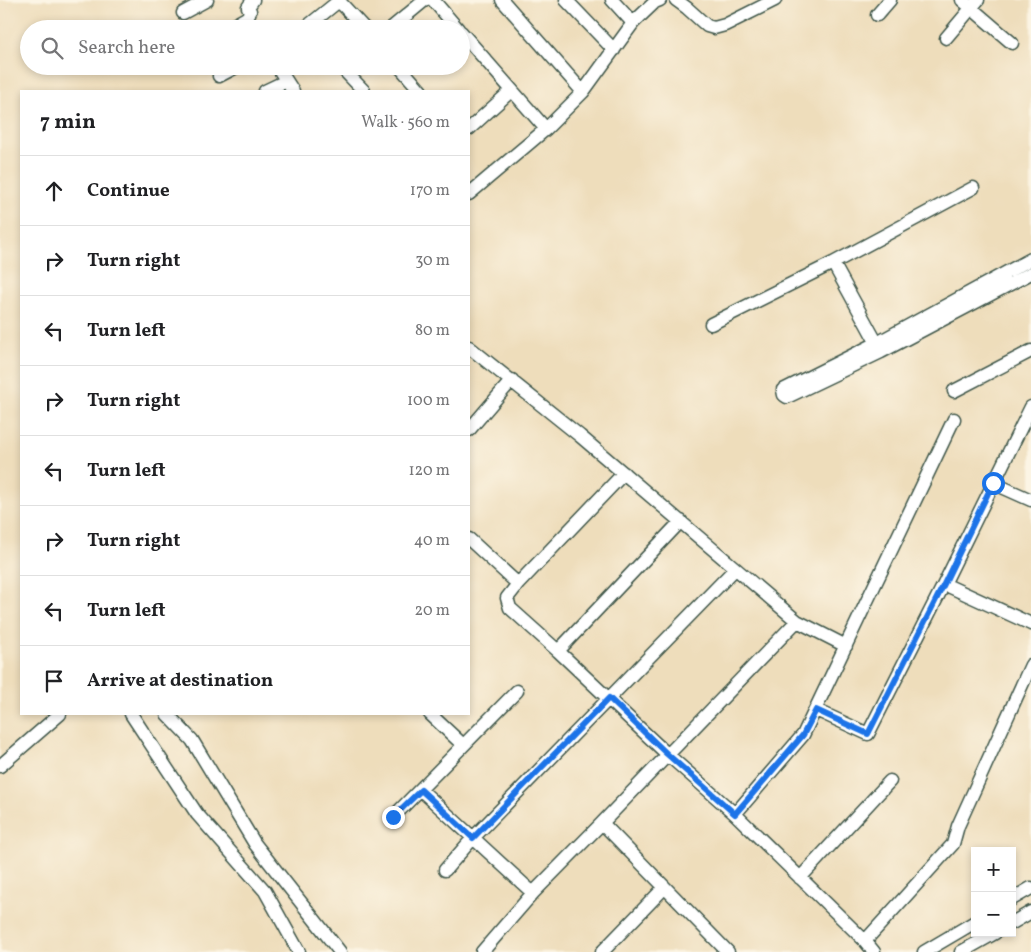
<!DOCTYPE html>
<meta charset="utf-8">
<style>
:root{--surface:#fff;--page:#f2f2f2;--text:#202124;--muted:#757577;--line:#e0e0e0}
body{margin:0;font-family:Vollkorn,serif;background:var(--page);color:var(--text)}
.controls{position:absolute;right:15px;bottom:15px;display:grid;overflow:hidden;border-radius:0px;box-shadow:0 2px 8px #0003}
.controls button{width:45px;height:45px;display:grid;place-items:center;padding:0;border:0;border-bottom:1px solid var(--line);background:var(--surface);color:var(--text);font:25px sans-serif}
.stop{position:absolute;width:15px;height:15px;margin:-11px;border:4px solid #1a73e8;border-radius:50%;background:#fff}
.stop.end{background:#1a73e8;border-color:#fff;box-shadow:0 1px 5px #0008}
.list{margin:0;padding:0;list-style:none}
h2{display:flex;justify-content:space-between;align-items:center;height:65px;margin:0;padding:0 20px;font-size:21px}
h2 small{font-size:16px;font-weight:400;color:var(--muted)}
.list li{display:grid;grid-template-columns:32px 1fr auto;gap:15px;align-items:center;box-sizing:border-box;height:70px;padding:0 20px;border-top:1px solid var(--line)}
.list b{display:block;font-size:19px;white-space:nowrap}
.list em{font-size:16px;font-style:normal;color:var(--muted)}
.icon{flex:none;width:28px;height:28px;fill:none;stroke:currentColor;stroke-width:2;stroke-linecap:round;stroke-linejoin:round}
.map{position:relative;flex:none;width:1031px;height:952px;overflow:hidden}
.search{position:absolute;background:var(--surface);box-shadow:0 2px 8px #0003;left:20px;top:20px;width:450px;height:55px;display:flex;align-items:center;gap:12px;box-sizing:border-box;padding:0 18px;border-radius:28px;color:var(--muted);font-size:19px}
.panel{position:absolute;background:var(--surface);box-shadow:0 2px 8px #0003;left:20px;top:90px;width:450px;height:625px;border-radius:0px}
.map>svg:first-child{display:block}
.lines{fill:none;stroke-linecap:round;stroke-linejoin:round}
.street-casing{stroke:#3e5548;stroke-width:15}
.street{stroke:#fff;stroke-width:12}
.route{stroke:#1a73e8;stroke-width:6}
</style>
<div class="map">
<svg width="1031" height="952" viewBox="0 0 1031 952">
<rect width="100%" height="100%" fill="#fcf5e5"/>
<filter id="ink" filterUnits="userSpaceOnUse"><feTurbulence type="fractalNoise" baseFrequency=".02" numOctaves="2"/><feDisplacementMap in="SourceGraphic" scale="10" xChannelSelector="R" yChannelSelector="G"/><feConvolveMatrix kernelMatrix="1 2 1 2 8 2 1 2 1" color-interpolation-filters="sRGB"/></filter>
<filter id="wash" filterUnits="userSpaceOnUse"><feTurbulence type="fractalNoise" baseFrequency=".0096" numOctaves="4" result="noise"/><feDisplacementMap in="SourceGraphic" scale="20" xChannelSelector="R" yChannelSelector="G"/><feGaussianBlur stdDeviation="1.12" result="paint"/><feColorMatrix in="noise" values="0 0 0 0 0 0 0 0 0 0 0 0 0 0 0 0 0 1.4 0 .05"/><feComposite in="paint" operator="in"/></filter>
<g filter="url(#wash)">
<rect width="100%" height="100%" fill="#edb"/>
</g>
<g filter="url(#ink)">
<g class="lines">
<defs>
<path id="street" d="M 433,0 L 458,29
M 502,0 L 583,92
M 566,0 L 614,50
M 612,0 L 633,23
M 676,0 L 687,8 L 707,26 L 714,28 L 725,25 L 775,0
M 962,0 L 1012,43
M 339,1 L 365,29
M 183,13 L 207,0
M 877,15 L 890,0
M 227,29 L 248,17 L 250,11 L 248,7 L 253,0
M 304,29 L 340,0
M 390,29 L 425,0
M 461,32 L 546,129
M 946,38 L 978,0
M 277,66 L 293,91
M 340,66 L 364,91
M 399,66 L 421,91
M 219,76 L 238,66
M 265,91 L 286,81
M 469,129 L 512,90
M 469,194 L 546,129 L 583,92 L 633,23 L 655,2 L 660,0
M 1031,259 L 877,343 L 783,390 L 784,395 L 787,397 L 881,352 L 1031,273
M 833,263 L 880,349
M 711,324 L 833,263 L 973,188
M 469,347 L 580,436 L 797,621 L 846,646
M 954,391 L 1031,351
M 469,430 L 512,380
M 624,473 L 518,584 L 507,598 L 510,608 L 558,651 L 667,754 L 735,814 L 865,941 L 874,952
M 993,483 L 1031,500
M 469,539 L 518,584
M 944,584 L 1031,624
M 558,651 L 681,521
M 816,710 L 868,734 L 944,584 L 1031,407
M 131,714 L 197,814 L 265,891 L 299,952
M 167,714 L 192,740 L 255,844 L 340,952
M 430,714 L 463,745
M 0,766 L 60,714
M 421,790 L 533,893
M 735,814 L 803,735 L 954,419
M 393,817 L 517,691
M 445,870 L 473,838 L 735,569
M 800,878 L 890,781
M 1012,899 L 1031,888
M 1012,923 L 1031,912
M 865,941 L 953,844 L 958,826 L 1031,665
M 482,952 L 533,893 L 602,823
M 602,952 L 664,888
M 728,952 L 602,823 L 797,621
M 924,952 L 975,922
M 961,952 L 995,933"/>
</defs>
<use href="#street" class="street-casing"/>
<use href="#street" class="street"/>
</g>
</g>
<g class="lines" filter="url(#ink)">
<path class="route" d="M 393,817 L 421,790 L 473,838 L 609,698 L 667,754 L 735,814 L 803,735 L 816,710 L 868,734 L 944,584 L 993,483"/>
</g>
</svg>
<div class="controls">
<button>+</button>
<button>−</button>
</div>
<div class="stop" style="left:993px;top:483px"></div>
<div class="stop end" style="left:393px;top:817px"></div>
<div class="search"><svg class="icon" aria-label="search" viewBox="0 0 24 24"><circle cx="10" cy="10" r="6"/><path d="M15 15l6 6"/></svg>Search here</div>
<section class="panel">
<h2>7 min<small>Walk · 560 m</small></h2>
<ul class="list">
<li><svg class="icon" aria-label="ahead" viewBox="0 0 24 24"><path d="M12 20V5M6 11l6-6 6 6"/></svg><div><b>Continue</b></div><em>170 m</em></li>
<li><svg class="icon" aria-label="right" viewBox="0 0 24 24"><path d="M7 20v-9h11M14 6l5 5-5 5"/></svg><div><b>Turn right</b></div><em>30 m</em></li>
<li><svg class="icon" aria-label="left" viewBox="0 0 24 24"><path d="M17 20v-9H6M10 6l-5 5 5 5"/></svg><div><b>Turn left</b></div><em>80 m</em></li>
<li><svg class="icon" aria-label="right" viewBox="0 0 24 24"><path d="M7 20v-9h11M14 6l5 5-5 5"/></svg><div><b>Turn right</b></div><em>100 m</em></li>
<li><svg class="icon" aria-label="left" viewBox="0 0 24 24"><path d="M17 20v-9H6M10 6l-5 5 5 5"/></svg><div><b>Turn left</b></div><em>120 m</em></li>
<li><svg class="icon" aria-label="right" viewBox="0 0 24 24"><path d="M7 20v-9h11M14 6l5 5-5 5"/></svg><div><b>Turn right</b></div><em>40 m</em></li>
<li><svg class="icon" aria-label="left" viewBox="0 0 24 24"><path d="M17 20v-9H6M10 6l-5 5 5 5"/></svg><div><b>Turn left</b></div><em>20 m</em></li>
<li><svg class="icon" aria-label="arrive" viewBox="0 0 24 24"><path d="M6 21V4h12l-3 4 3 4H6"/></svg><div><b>Arrive at destination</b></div></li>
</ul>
</section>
</div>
